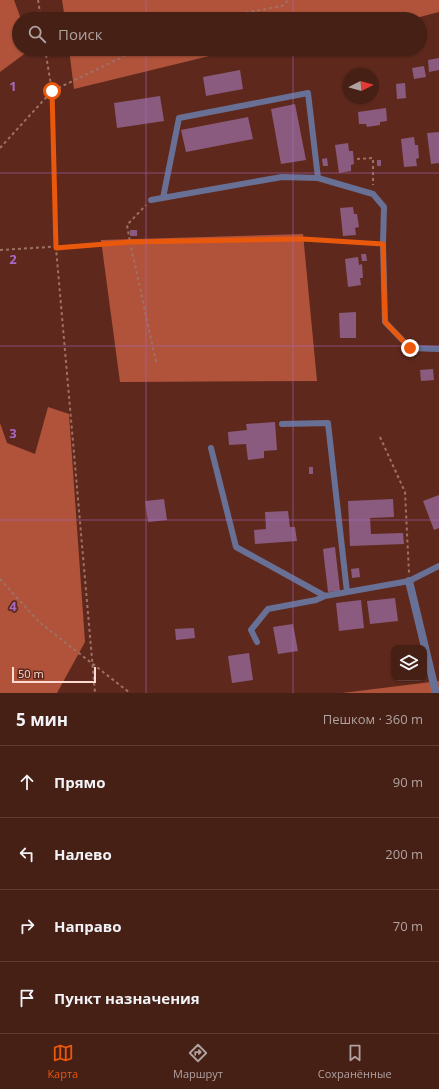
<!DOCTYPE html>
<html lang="ru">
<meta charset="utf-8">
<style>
:root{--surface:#461f15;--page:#4d271e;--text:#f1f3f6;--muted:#b0a2a0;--line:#5e3d34;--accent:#ea580c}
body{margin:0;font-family:"Open Sans",sans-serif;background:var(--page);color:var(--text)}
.controls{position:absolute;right:12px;bottom:12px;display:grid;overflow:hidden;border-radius:8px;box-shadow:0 1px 3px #0004}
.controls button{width:36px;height:36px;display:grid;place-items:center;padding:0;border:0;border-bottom:1px solid var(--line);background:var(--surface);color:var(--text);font:20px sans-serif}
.compass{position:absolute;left:343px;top:68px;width:36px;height:36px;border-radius:50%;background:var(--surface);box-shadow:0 1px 3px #0004;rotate:84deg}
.scale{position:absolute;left:12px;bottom:10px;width:84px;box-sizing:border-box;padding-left:4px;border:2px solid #fddbd2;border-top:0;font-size:11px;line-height:14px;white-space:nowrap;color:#fddbd2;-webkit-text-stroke:3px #5e291c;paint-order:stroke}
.stop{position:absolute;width:12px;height:12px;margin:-9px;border:3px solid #ea580c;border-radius:50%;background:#fff}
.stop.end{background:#ea580c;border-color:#fff;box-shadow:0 1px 4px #0008}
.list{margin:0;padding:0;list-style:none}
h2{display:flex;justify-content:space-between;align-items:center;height:52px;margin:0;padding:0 16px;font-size:17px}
h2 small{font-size:13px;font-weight:400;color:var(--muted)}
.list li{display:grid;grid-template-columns:26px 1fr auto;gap:12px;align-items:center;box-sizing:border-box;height:72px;padding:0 16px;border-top:1px solid var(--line)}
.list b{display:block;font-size:15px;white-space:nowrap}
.list em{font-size:13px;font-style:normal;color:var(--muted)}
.icon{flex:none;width:22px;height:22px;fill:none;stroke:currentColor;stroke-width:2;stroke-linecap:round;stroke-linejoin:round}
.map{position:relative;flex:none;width:439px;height:693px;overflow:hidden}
.search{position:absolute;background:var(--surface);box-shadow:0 1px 3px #0004;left:12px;right:12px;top:12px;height:44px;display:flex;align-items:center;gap:10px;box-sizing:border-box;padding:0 14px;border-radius:22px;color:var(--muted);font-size:15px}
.sheet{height:340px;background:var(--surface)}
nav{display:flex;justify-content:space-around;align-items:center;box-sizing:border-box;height:56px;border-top:1px solid var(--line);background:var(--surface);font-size:11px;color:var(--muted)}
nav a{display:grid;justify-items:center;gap:2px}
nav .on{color:var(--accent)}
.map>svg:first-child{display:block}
.forest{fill:#b1533b}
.building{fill:#8a5b7f}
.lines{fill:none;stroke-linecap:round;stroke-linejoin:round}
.path{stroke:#9e7165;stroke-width:2;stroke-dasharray:3 3;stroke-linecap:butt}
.lane{stroke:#697095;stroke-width:6}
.street{stroke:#697095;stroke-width:8}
.route{stroke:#ea580c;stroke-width:5}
.grid{fill:none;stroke:#a869c6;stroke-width:1;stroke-opacity:0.55}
.grid-label{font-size:13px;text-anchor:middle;font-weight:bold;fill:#a869c6;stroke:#5e291c;stroke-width:3.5;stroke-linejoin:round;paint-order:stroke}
</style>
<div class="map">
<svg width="439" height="693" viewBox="0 0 439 693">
<rect width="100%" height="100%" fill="#5e291c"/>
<path class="forest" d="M 0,0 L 14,0 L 21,19 L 19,19 L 19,49 L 31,49 L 0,72 Z
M 62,0 L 439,0 L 439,12 L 412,19 L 65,19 Z
M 69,49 L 238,49 L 74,89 Z
M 303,234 L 317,381 L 120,382 L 101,240 Z
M 48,407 L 69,414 L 85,642 L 57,693 L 0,693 L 0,423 L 7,443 L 35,454 Z
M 439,681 L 439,693 L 342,693 Z"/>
<path class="building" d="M 439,58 L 439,70 L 429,72 L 428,60 Z
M 424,66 L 426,77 L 414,79 L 412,68 Z
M 240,70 L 243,89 L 206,96 L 203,77 Z
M 405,83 L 406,98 L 397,99 L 396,84 Z
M 160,96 L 164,121 L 117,128 L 114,103 Z
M 295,104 L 306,160 L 281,164 L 271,109 Z
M 386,108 L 387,121 L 380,122 L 380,125 L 367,127 L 366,124 L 359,124 L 358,112 Z
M 248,117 L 253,139 L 186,152 L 181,130 Z
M 439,132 L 439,163 L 431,164 L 427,133 Z
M 414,137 L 415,145 L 418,145 L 419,158 L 416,159 L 417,166 L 404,167 L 401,139 Z
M 348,143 L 349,151 L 353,151 L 354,164 L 351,165 L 351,171 L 339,173 L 335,145 Z
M 327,158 L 328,166 L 323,166 L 322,159 Z
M 377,160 L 381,160 L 381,166 L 377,166 Z
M 353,207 L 354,214 L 357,214 L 359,227 L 355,228 L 356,235 L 343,236 L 340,208 Z
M 130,230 L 137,230 L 137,236 L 130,236 Z
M 361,254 L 366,254 L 367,261 L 362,261 Z
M 358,257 L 359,265 L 362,264 L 363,278 L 360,278 L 361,285 L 348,287 L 345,259 Z
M 356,312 L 356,338 L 340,338 L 339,313 Z
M 433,369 L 434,380 L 421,381 L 420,370 Z
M 275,422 L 277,450 L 264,451 L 264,458 L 248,460 L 246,444 L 229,445 L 228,432 L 247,430 L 246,424 Z
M 309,467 L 313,467 L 313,474 L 309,474 Z
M 439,495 L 439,528 L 434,530 L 423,501 Z
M 164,499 L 167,520 L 148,522 L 145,501 Z
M 393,499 L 394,517 L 370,518 L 371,534 L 403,533 L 404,544 L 350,546 L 348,501 Z
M 288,511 L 290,527 L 295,527 L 297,541 L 255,544 L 254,530 L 266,529 L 265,512 Z
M 335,547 L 340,591 L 328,592 L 323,549 Z
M 359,568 L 360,577 L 352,578 L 351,569 Z
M 395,598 L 398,621 L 370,624 L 367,601 Z
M 361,600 L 364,628 L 339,631 L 336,603 Z
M 293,624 L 298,651 L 278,654 L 273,627 Z
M 194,628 L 195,638 L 176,640 L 175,629 Z
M 249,653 L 253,680 L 232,683 L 228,656 Z"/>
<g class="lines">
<path class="path" d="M 38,0 L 41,19
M 210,19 L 282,6 L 289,0
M 45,49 L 52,91 L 56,248 L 95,693
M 0,148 L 52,91 L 139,49
M 357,159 L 373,158 L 373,185
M 0,250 L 130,242 L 127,225 L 146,205
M 156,362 L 130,242 L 303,239 L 375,244
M 380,437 L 405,492 L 409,573
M 0,579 L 39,622 L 130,693"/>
<path class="lane" d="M 163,198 L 179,118 L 308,93 L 318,178
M 151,200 L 282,177 L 318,178 L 373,194 L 384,207 L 383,244 L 385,322 L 410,348 L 439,349
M 282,424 L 328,423 L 347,592
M 211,448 L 236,547 L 325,596
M 257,642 L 251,630 L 268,609 L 316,600 L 325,596 L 409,581 L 439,566"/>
<path class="street" d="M 409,581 L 436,693"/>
</g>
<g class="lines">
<path class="route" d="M 52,91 L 56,248 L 130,242 L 303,239 L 383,244 L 385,322 L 410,348"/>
</g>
<path class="grid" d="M 146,0 L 146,19M 293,0 L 293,19M 146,49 L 146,693M 293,49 L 293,693M 0,173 L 439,173M 0,346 L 439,346M 0,520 L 439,520"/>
<g class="grid-label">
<text x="13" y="91">1</text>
<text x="13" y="264">2</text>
<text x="13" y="438">3</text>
<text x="13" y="611">4</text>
</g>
</svg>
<div class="controls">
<button><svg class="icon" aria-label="layers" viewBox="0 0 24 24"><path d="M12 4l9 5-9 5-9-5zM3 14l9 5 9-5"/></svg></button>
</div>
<svg class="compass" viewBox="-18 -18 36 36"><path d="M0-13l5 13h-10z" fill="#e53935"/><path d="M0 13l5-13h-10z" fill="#b0a2a0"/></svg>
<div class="scale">50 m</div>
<div class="stop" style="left:52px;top:91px"></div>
<div class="stop end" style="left:410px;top:348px"></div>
<div class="search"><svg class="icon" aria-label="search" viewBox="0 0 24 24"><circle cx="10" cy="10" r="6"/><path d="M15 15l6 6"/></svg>Поиск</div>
</div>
<section class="sheet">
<h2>5 мин<small>Пешком · 360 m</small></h2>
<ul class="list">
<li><svg class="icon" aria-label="ahead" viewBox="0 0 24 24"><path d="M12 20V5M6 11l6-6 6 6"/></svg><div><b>Прямо</b></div><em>90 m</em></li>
<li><svg class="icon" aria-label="left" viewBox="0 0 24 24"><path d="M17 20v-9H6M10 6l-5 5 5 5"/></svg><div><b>Налево</b></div><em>200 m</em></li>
<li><svg class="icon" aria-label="right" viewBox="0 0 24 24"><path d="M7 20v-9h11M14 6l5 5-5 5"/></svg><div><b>Направо</b></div><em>70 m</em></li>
<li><svg class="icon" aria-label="arrive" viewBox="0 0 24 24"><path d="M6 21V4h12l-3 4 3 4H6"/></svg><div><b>Пункт назначения</b></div></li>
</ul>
</section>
<nav>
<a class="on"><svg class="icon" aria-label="map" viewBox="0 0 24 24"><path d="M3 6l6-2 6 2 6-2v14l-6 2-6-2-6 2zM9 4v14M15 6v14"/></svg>Карта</a>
<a><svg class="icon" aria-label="directions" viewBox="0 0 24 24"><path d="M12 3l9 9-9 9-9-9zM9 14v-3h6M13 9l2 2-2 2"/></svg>Маршрут</a>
<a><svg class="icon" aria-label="saved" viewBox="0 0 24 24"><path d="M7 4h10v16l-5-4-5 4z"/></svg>Сохранённые</a>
</nav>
